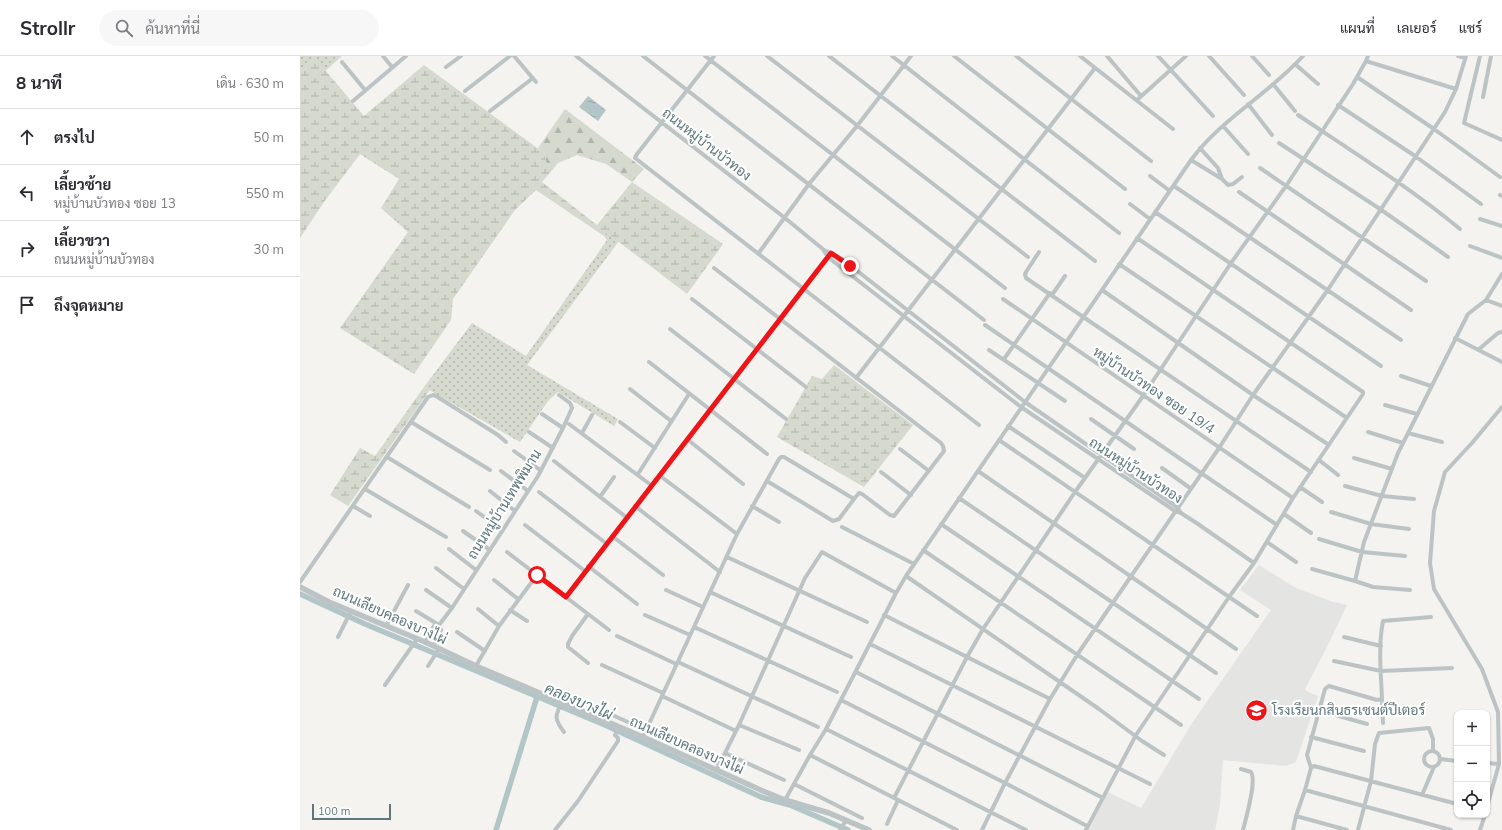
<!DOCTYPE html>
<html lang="th">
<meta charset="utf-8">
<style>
:root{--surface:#fff;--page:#f7f7f7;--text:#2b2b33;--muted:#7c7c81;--line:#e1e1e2}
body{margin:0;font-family:Mulish,Sarabun,sans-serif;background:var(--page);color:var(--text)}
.controls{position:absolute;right:12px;bottom:12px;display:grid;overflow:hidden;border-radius:8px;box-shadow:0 1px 3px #0004}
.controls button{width:36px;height:36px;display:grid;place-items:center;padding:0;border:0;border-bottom:1px solid var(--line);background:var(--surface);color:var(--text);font:20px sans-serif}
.scale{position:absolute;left:12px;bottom:10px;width:79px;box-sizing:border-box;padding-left:4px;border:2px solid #5d777d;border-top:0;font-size:11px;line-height:14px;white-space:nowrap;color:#5d777d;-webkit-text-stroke:3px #fff;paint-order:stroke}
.stop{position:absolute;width:12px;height:12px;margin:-9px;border:3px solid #ef1418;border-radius:50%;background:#fff}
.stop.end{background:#ef1418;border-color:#fff;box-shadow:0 1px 4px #0008}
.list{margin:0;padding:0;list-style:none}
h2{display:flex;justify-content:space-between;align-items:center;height:52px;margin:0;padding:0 16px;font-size:17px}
h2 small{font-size:13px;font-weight:400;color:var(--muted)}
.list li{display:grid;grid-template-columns:26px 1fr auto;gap:12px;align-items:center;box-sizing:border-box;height:56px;padding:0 16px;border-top:1px solid var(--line)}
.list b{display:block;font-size:15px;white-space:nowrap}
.list p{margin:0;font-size:13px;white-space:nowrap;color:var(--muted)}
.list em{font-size:13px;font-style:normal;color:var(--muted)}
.icon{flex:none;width:22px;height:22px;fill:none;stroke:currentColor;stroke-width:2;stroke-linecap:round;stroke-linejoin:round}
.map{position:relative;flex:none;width:1202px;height:774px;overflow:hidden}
header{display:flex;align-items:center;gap:24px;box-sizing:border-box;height:56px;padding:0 20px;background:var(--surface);border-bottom:1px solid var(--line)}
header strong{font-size:19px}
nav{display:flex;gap:22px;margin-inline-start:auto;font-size:14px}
.search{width:280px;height:36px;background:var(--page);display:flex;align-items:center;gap:10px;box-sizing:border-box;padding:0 14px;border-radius:22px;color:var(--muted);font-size:15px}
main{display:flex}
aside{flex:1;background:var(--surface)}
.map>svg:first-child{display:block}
.built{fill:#e4e4e3}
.grass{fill:url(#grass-dots)}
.forest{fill:url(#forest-firs)}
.wetland{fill:url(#wetland-marsh)}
.water{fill:url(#water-ripples)}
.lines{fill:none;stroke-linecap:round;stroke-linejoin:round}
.canal{stroke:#b3c6c7;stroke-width:5.5}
.minor{stroke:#bcc3c5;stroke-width:4}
.tertiary{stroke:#bcc3c5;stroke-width:5.5}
.route{stroke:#ef1418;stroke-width:5}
.labels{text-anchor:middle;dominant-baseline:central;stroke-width:4;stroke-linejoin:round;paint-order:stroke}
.street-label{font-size:14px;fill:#5d777d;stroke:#fff}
.poi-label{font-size:14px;fill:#5d777d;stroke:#fff;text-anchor:start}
.water-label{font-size:15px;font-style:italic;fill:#58797a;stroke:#fff}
</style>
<header>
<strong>Strollr</strong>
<div class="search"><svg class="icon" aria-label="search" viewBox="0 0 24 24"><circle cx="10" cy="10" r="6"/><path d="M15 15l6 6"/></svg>ค้นหาที่นี่</div>
<nav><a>แผนที่</a><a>เลเยอร์</a><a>แชร์</a></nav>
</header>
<main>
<aside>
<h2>8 นาที<small>เดิน · 630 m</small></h2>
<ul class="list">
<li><svg class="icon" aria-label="ahead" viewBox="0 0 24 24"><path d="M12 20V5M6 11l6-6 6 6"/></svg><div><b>ตรงไป</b></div><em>50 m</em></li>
<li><svg class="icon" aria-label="left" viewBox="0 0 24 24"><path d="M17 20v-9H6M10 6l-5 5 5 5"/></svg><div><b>เลี้ยวซ้าย</b><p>หมู่บ้านบัวทอง ซอย 13</p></div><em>550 m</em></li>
<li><svg class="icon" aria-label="right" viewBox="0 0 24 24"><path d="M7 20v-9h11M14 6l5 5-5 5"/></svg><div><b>เลี้ยวขวา</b><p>ถนนหมู่บ้านบัวทอง</p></div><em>30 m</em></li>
<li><svg class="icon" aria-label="arrive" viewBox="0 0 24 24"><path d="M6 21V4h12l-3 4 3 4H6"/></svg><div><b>ถึงจุดหมาย</b></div></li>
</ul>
</aside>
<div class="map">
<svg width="1202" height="774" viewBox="0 0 1202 774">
<defs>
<pattern id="grass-dots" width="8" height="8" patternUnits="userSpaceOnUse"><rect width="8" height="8" fill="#d5d9ce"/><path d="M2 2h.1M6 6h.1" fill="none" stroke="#b0b5ac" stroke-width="1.8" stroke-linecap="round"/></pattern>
<pattern id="forest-firs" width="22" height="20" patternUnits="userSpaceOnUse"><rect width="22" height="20" fill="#d5d9ce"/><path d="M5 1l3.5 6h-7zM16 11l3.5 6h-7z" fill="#b0b5ac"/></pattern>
<pattern id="wetland-marsh" width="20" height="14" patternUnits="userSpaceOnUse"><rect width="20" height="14" fill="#d5d9ce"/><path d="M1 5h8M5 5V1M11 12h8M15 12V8" fill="none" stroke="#b0b5ac"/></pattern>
<pattern id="water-ripples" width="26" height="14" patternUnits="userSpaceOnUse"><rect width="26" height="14" fill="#b3c6c7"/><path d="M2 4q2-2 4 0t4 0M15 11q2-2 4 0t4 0" fill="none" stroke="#95a6a7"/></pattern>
</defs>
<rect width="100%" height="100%" fill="#f4f3ef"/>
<path class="built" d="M 959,509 L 996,532 L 1033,546 L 1047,549 L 1027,591 L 1005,633 L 1008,636 L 1018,640 L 996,706 L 986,710 L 923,704 L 920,749 L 915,774 L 789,774 L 808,736 L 841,752 L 892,667 L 971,554 L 940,534 Z"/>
<path class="grass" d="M 0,0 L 42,0 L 25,15 L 14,1 L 0,18 Z
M 307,176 L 319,185 L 227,309 L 318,363 L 314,370 L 258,336 L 248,345 L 220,386 L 124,331 L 172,267 L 226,300 L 307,184 L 304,180 Z"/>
<path class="forest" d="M 265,53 L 344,113 L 332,126 L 306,108 L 277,99 L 258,107 L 254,112 L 246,106 L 244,97 L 238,92 Z"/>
<path class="wetland" d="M 14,1 L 64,60 L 124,9 L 244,97 L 246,106 L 254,112 L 242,126 L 297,169 L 332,126 L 423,188 L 387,238 L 307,177 L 304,180 L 236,134 L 215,154 L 153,243 L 151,264 L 114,318 L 40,272 L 108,176 L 81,152 L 99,123 L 60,98 L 24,146 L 0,182 L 0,18 Z
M 534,309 L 613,369 L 564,431 L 477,381 L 512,320 L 522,323 Z
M 124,331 L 130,334 L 48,450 L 30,439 L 60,392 L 75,400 Z"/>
<path class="water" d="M 288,40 L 306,54 L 298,65 L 279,51 Z"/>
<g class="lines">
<path class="canal" d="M 0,538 L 65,568 L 305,669 L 461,741 L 490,749 L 548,774
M 196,774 L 237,641"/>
<path class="minor" d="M 83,0 L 92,11
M 214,0 L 236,26
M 276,0 L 485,162 L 524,194 L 531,197 L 542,203 L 725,346 L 877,451 L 881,457
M 343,0 L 684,264
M 405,0 L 705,232
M 414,0 L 337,98 L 335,102 L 679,369
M 467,0 L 728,201
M 529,0 L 795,205
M 592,0 L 819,177
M 654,0 L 825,133
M 716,0 L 851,105
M 780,0 L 873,73
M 807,0 L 841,40
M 858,0 L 913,60
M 909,0 L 944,39
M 952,0 L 969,19
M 1158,0 L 1165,2
M 1180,0 L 1164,67 L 1202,84
M 1066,5 L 1156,33
M 42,6 L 65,34
M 995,8 L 1018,28
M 146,11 L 161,0
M 1057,21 L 1134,73 L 1200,121
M 973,28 L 995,55
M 165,35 L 210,0
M 1183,41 L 1191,0
M 837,44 L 886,0
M 53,45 L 106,0
M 948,48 L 972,79
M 1038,49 L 1115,100 L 1181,148
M 190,55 L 233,22
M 998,59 C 1053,96 1109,131 1160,173
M 923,70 L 948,98
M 979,87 L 1080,153 L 1148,201
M 900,92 L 918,112 L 922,123
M 891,104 L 922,123 L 928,129 L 933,128 L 942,121
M 960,112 L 1126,225
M 850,120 L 870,135
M 874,130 L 1101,284
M 939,136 L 1111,254
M 1200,139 L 1202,140
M 830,148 L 850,163
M 855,156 L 1081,310
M 1180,163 L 1202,170
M 1170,190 L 1202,202
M 524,195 L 528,201 L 538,209 L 721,351 L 875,455 L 881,457 L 898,468 L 954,507
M 739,196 L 726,216 L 725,218 L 726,222 L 1011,416
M 458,198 L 509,128 L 557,70 L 611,0
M 819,208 L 1047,362
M 802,234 L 953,339 L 1029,389
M 752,239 L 765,220
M 392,243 L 506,331
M 703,243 L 993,442
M 1186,244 L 1202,250
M 685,269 L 977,469
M 370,273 L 486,363
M 1155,282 L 1202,306
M 689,294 L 765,345
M 1178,294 L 1198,277 L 1202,276
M 704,303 L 750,237
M 349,306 L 467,398
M 1101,320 L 1131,330
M 556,322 L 795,12
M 330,333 L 371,365
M 1085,349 L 1117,358
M 242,358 L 263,372
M 791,363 L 834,393
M 111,366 L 190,414
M 320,366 L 355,392
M 269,368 L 351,429
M 708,370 L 785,422
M 229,376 L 253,392
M 1068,376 L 1103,387
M 282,377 L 292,359
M 1108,377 L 1142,386
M 387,383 L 443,428
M 699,384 L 957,560
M 600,393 L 629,415
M 214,395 L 240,414
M 87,401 L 169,451
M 1054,402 L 1092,413
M 1019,404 L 1038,419
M 254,405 L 326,461
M 862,412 L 890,432
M 201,415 L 228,435
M 678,415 L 936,593
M 581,416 L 611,439
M 338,418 L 389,338
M 359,419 L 437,478
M 467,425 L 533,465 L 539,463 L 554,443
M 1045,430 L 1082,440 L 1114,443
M 1000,431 L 1022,446
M 65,433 L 146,481
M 190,435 L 215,455
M 239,436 L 307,488
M 300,441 L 314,421
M 659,442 L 916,617
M 53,450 L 70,460
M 335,450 L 420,516
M 452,450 L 479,466
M 176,455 L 202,474
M 1031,456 L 1071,468 L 1109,473
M 984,458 L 1011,477
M 641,468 L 899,643
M 225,469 L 285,515
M 542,471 L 614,508
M 163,475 L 190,494
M 312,480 L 363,519
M 1019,483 L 1062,496 L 1105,500
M 967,486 L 996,506
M 149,493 L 176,514
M 623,494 L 881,669
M 207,496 L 309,574
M 427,501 L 567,566
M 288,510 L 337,548
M 136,512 L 164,533
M 1012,513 L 1055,525
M 606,520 L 799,653 L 842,685 L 864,699
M 194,524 L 218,543
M 0,526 L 128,341 L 133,339 L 136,340 L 198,379 L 206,386
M 126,534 L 152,552
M 366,534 L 403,551
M 1110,534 L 1073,531 L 1055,525 L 1064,486 L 1098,397 L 1168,258 L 1186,244 L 1202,218
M 410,536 L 551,601
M 266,541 L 529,199
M 178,553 L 199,570
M 210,554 L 227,565
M 116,555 L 139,569
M 345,559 L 390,579
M 584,559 L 750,643
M 86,570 L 108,529
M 394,571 L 537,636
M 157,576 L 185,595
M 317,580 L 376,608
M 38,581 L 51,555
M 1044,581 L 1081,590
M 125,586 L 134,570 L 139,569 L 152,552 L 238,420 L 263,372 L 272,352 L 270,347 L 259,339
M 570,588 L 850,728
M 133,590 L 141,574 L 139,569
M 1034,605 L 1081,615 L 1152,612
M 378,606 L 518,671
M 288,607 L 268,591 L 268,588 L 272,580 L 288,558
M 302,609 L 363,637
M 128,610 L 139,593
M 176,610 L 199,570 L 237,519
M 556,616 L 803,742
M 85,629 L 117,583
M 362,640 L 436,675
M 275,642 L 420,708
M 1082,643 C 1081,618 1078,591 1083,565 L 1131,561
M 541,644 L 705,727 L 787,770
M 262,647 C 254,660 255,664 264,676
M 1018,654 L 1067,668
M 439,669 L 499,694
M 526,673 L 726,774
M 343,681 L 437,478 L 479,403 L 481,401 L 484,401 L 554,443 L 559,437 L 562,438 L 590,459 L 594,460 L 644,395 L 643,390 L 641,387 L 414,212
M 1011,681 L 1064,695
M1124 703a8 8 0 1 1 16 0a8 8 0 1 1-16 0Z
M 425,697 L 484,724
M 510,699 L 657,774
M 1140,703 L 1157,705
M 1187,707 L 1199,708
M 1011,712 L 1007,699 L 1025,633 L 1029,630 L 1077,644 L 1082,643 L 1083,667
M 941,713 L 951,716 C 957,725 946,762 943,774
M 416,715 L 439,669 L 505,522 L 522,496 L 596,537
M 1156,722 L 1156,692
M 494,728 L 562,762
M 1005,734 L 1011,712 L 1014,710 L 1157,748
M 1122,739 L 1134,711
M 594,742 L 667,601 L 683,573 L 775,436 L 843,340 L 931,207 L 986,130 L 1053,28 L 1066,5 L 1068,0
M 485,744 L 510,699 L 526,673 L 596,537 L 606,520 L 891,104 C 922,62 969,38 1003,0
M 1187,751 L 1199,708 L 1198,656 L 1182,613 L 1134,533 L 1130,507 L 1134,455 L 1145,416 L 1172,387 L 1202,351
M 996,760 L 1005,734 L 1151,774
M 587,768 L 598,744
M 255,774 L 278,745 L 318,685 L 318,682 L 315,679 L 319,672
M 540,774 L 546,764
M 682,774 L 705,727 L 750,643 L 777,599 L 919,392 L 953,339 L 1027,235 L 1145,56 L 1156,33 L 1166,0
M 786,774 L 836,679 L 929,541 L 954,507 L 993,442 L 1063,338 L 1063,336 L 837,182
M 993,774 L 996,760 L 1047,774
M 1058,774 L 1071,725 L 1075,688 L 1079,677 L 1129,672 L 1133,683 L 1133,695
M 1180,774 L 1185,759"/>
<path class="tertiary" d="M 0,531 L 29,546 L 125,586 L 176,610 L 343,681 L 463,735 L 485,744 L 529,757 L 569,774"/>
</g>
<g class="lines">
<path class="route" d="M 237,519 L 266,541 L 531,197 L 550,210"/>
</g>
<defs>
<symbol id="school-disc" viewBox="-11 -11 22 22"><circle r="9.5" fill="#ef1418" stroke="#fff"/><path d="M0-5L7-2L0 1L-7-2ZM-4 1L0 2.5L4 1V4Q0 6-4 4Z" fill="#fff"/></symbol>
</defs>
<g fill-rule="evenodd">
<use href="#school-disc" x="944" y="642" width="25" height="25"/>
</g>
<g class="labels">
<g class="street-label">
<text transform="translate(407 88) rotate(38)">ถนนหมู่บ้านบัวทอง</text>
<text transform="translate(854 334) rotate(34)">หมู่บ้านบัวทอง ซอย 19/4</text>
<text transform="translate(836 414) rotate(33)">ถนนหมู่บ้านบัวทอง</text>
<text transform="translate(204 448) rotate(-58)">ถนนหมู่บ้านเทพพิมาน</text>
<text transform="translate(90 559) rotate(24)">ถนนเลียบคลองบางไผ่</text>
<text transform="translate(387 689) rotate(24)">ถนนเลียบคลองบางไผ่</text>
</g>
<g class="poi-label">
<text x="972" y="654">โรงเรียนกสินธรเซนต์ปีเตอร์</text>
</g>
<g class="water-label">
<text transform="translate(279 645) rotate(23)">คลองบางไผ่</text>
</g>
</g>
</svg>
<div class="controls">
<button>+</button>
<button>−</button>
<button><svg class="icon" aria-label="locate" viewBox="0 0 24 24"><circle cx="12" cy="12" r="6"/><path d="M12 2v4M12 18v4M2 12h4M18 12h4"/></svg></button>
</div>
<div class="scale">100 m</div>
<div class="stop" style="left:237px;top:519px"></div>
<div class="stop end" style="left:550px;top:210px"></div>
</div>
</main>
